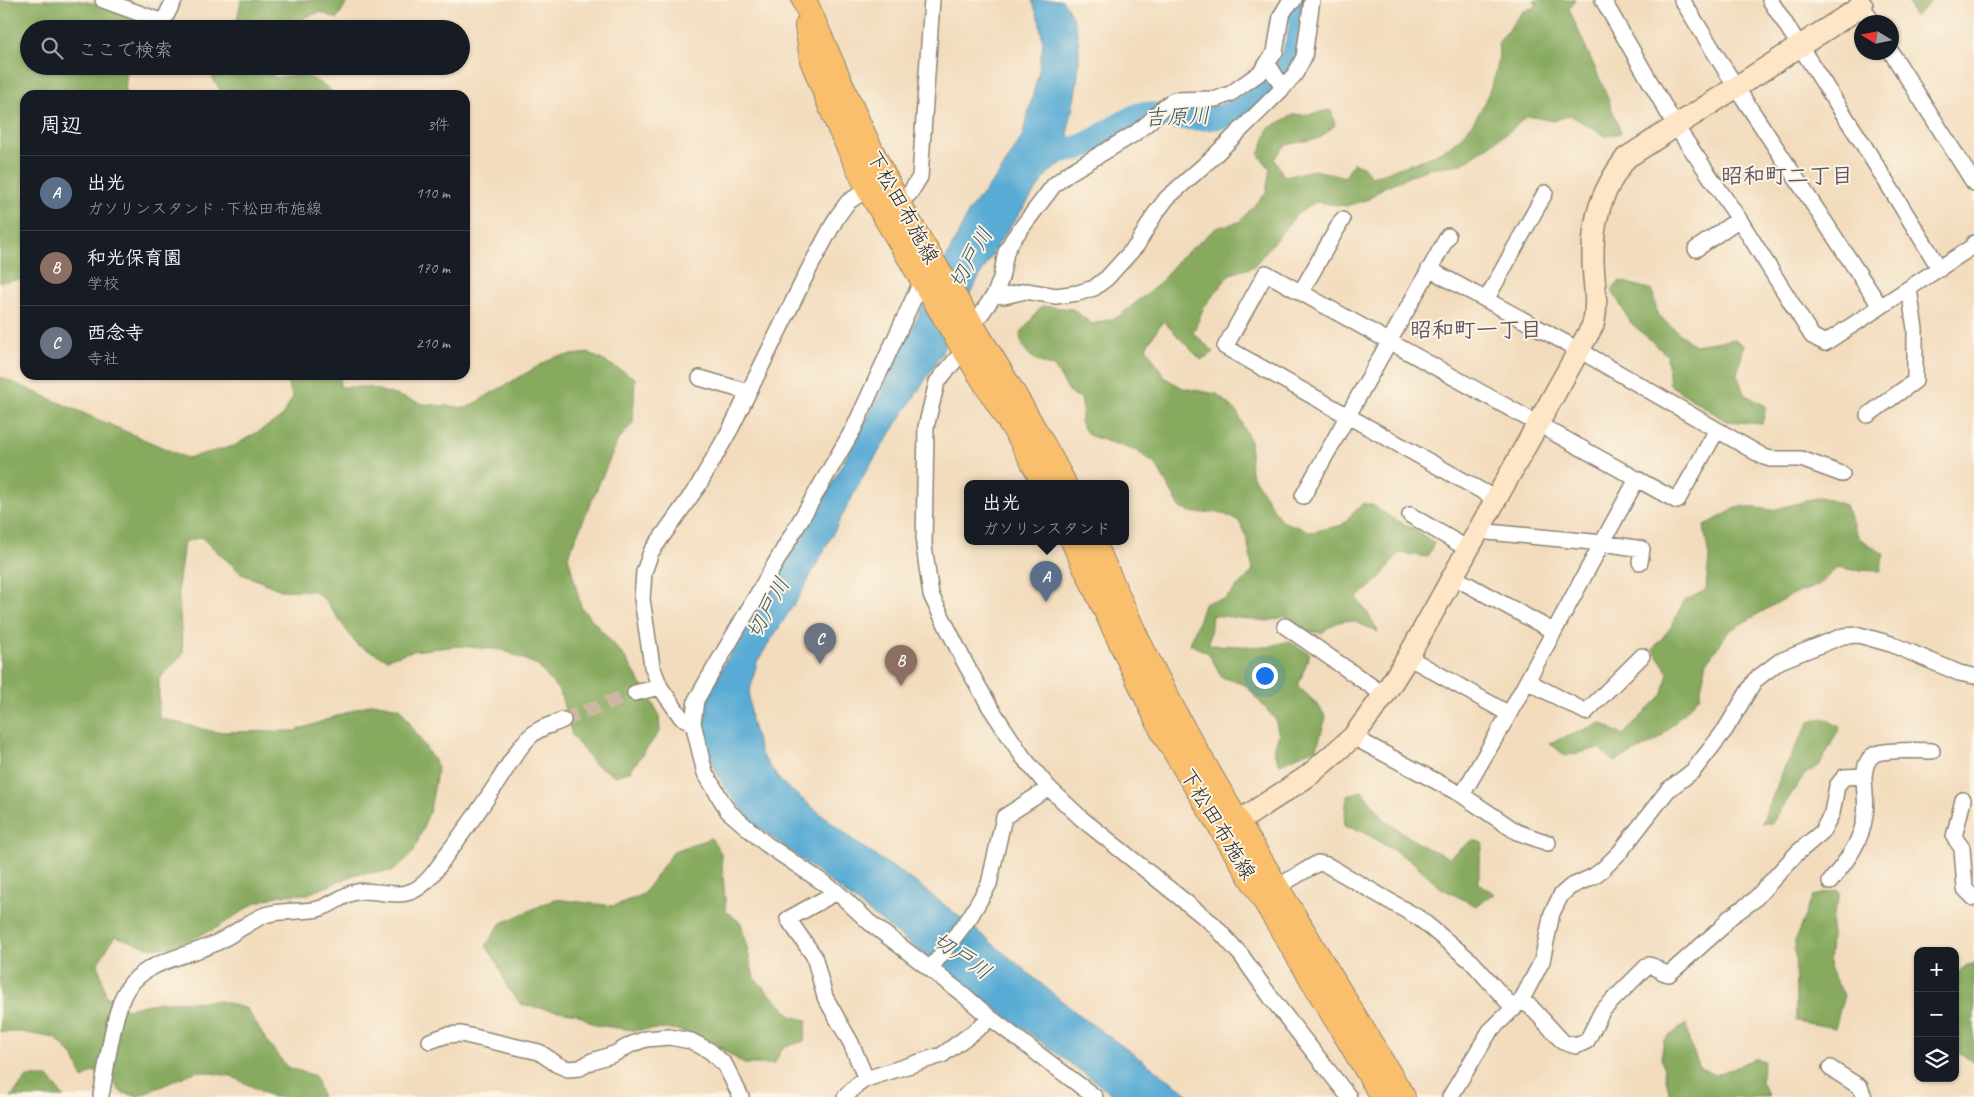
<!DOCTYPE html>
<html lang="ja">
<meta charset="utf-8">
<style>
:root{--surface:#171b24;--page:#242831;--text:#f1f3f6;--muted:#9ea1a6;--line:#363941;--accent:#c8321e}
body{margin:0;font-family:Caveat,"Klee One",sans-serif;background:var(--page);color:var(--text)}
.controls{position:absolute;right:15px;bottom:15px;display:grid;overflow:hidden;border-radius:10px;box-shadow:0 1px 4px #0004}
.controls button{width:45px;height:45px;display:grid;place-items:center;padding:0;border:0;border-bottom:1px solid var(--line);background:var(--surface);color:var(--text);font:25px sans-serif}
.compass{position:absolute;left:1854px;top:15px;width:45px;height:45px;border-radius:50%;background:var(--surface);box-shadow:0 1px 4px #0004;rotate:280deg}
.you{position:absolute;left:1264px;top:675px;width:18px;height:18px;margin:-12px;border:4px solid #fff;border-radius:50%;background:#1a73e8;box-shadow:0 0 0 8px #1a73e833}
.badge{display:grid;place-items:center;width:32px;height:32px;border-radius:50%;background:var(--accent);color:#fff;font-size:16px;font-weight:700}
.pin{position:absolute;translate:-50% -41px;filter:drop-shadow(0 1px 2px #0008)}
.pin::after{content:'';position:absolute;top:26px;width:18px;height:15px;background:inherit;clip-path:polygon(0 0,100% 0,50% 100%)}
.popup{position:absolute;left:964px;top:480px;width:165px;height:65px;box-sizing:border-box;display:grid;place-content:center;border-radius:10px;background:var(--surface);filter:drop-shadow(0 1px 4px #0005);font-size:16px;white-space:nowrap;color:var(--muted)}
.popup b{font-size:19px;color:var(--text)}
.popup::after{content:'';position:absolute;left:50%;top:100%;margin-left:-10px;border:10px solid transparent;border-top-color:var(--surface)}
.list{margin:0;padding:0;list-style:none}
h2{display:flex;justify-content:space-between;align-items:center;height:65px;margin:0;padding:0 20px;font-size:21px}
h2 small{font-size:16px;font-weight:400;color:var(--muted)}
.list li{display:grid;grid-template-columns:32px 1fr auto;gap:15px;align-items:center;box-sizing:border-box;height:75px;padding:0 20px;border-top:1px solid var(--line)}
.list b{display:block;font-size:19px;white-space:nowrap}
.list p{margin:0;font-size:16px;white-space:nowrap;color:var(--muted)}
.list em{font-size:16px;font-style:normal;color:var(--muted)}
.icon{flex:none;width:28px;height:28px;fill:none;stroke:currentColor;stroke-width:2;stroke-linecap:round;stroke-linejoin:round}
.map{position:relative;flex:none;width:1974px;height:1097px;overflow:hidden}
.search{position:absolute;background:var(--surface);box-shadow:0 1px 4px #0004;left:20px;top:20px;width:450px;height:55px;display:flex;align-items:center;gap:12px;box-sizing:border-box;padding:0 18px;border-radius:28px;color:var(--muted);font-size:19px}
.panel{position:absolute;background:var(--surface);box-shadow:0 1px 4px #0004;left:20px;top:90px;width:450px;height:290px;border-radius:15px}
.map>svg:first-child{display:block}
.forest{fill:#87aa5f;stroke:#596a45}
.water{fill:#58abd4;stroke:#426b80}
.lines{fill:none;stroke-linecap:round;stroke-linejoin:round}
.river{stroke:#58abd4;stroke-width:25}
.street-tunnel{stroke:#cab9a0;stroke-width:15;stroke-dasharray:15 8;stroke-linecap:butt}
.street-casing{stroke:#8e8474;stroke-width:18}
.secondary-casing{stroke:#8e8474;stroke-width:24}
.primary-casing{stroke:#8e8474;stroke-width:26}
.street{stroke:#fff;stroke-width:15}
.secondary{stroke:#fde5c5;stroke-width:21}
.primary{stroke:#f9bf6d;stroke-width:24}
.labels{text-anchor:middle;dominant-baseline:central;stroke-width:4;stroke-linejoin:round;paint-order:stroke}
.street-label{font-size:21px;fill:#2b2b2b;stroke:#fcf5e5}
.water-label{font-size:22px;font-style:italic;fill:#3b5866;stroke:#fcf5e5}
.neighbourhood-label{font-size:22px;font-weight:bold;fill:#5f5366;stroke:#fcf5e5}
</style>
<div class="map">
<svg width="1974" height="1097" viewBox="0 0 1974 1097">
<rect width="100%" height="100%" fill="#fcf5e5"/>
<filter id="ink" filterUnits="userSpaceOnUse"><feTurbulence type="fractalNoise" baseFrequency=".02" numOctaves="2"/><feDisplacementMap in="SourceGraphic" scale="10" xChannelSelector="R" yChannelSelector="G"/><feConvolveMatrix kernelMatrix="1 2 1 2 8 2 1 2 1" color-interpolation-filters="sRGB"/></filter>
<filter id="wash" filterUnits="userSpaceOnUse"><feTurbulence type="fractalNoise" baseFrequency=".0096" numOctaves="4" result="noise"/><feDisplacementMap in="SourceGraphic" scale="20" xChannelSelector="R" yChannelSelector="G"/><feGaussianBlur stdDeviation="1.12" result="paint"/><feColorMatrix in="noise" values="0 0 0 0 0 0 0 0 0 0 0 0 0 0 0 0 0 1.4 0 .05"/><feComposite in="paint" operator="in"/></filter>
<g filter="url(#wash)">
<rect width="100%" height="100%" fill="#f2dcbd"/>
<path class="forest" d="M 0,0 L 77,0 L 131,11 L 136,29 L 29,29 L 29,66 L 127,66 L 125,95 L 25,95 L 25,279 L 0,282 Z
M 241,0 L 348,0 L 337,19 L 321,12 L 305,17 L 295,29 L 233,29 L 236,25 Z
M 1534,0 L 1575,0 L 1569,9 L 1605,91 L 1621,133 L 1605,136 L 1570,115 L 1554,121 L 1527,116 L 1511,130 L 1462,164 L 1430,168 L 1384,187 L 1369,199 L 1346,206 L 1316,202 L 1297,214 L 1253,267 L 1230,274 L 1204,307 L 1193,333 L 1214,352 L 1201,360 L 1163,321 L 1146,347 L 1165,378 L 1183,388 L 1217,394 L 1237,412 L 1250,441 L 1251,473 L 1281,521 L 1312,532 L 1342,525 L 1363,503 L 1372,505 L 1392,518 L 1414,529 L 1434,543 L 1427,557 L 1399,553 L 1378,580 L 1357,598 L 1370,617 L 1378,632 C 1353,621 1345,613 1322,633 L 1302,631 L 1286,616 L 1268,621 L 1212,615 L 1209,645 L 1268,647 L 1288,641 L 1310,654 L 1298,686 L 1318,705 L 1326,717 L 1317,748 L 1280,764 L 1273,750 L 1279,735 L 1275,719 L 1245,685 L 1222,677 L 1208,653 L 1190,644 L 1205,602 L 1225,599 L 1253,571 L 1247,539 L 1239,521 L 1219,512 L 1195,513 L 1181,509 L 1156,465 L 1137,451 L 1088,435 L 1080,422 L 1083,410 L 1081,398 L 1070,393 L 1055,368 C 1037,362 1022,355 1020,334 L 1042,306 L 1073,309 L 1092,324 L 1118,317 L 1159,284 L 1179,259 L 1216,228 L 1239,222 L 1266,193 L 1270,169 L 1259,155 L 1269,128 L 1293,115 L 1310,114 L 1331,110 L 1335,125 L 1320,138 L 1286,145 L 1274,159 L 1284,176 L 1315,170 L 1345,177 L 1353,163 L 1363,166 L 1372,177 C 1428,157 1463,155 1488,94 C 1495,77 1501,62 1498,43 L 1522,12 L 1537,6 Z
M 1908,0 L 1933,0 L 1914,17 Z
M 212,66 L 265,66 L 275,78 L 303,74 L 327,87 L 335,95 L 224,95 L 213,80 Z
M 1620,281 L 1652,290 L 1658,316 L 1694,345 L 1735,339 L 1744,346 L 1737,374 L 1744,394 L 1766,406 L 1762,424 L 1726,421 L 1670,385 L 1667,355 L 1630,322 L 1612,290 Z
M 589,353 L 635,378 L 633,423 L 618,440 L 568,556 L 581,607 L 627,660 L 659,714 L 660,731 L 630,771 L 616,776 L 594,764 L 572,735 L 560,692 L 537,665 L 503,650 L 459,646 L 412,651 L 387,659 L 357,645 L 325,600 L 314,591 L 281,590 L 242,574 L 201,537 L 184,542 L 178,587 L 183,654 L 159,679 L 159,718 L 215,732 L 295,731 L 373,703 L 400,708 L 438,767 L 430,810 L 413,853 L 393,871 L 357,874 L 308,894 L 280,895 L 255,903 L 218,927 L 173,948 L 147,947 L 115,936 L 98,963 L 106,996 L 127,1009 L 159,1002 L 221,1001 L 247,1009 L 266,1040 L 287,1067 L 315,1076 L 322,1097 L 273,1097 L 231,1076 L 197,1071 L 139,1096 L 122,1093 L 110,1079 L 93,1071 L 83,1079 L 74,1057 L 55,1038 L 21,1032 L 0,1032 L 0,377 L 187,458 L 234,446 L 281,418 L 293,397 L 284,375 L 340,375 L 340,387 L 369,387 L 424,404 L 466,408 L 554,357 Z
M 1820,497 L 1845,505 L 1859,538 L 1884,554 L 1880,571 L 1853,570 L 1838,567 L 1817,586 L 1789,596 L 1729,631 L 1707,662 L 1699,697 L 1658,740 L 1614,762 L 1599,748 L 1565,756 L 1550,743 L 1601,723 L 1623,735 L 1663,694 L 1668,672 L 1653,649 L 1671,627 L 1684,601 L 1706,590 L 1709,558 L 1704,526 L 1740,506 L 1773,510 Z
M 1824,718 L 1840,727 L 1820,765 L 1804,775 L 1772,823 L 1762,823 L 1783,771 L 1809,722 Z
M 1362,791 L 1385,820 L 1422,846 L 1449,857 L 1473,840 L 1483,843 L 1479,864 L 1479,884 L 1495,894 L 1476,906 L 1441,888 L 1413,862 L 1362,831 L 1344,826 L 1347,795 Z
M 711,838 L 721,853 L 726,911 L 741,923 L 754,978 L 793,1017 L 807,1020 L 804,1041 L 782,1048 L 774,1064 L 744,1064 L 706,1038 L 673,1029 L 632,1030 L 596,1025 L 577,1014 L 522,1005 L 508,989 L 497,962 L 486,946 L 500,924 L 555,899 L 614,906 L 643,894 L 674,851 Z
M 1838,890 L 1840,894 L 1832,920 L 1829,968 L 1844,995 L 1835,1028 L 1796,1021 L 1795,940 L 1813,896 Z
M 1974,963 L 1974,1063 L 1959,1052 L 1955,1045 L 1955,978 L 1965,966 Z
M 1686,1024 L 1689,1041 L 1700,1068 L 1716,1075 L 1756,1058 L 1764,1061 L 1761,1082 L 1769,1097 L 1669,1097 L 1669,1091 L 1661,1057 L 1664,1040 Z
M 27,1077 L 48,1077 L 64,1097 L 11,1097 Z"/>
<path class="water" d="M 1032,0 L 1062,0 C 1091,36 1076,89 1068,131 L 1069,137 L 1061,164 L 1048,173 L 1000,241 L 956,318 L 940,357 L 865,473 L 803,590 L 757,662 L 749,695 L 751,721 L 761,754 L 781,782 L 858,844 L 915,882 L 970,925 L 1079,1015 L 1182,1089 L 1191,1097 L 1116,1097 L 968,988 L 751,821 L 722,784 L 708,751 L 703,728 L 702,709 L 715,679 L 819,508 L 881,392 L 970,209 L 1000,173 L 1022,137 L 1038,75 L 1043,44 L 1040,23 Z"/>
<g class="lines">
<path class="river" d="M 1046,150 C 1092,155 1104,128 1142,114 C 1165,116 1209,122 1229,114 C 1275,97 1309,50 1300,0"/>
</g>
</g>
<g filter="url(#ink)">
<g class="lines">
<path class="street-tunnel" d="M 563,720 L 635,693"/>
<defs>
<path id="street" d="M 103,0 L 163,22 L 174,0
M 1294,0 L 1287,6 L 1281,16 L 1275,52 L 1261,72 L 1230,94 L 1216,99 L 1174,100 L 1164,107 L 1149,122 L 1134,134 L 1069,173 L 1054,185 L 1013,239 L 1006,252 L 1001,278 L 995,294 L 979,317 L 964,350 L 937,382 L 926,427 L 924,546 L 931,595 L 965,663 L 990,707 L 1023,757 L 1049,788 L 1082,819 L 1213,924 L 1241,955 L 1272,999 L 1349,1097
M 1603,0 L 1675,125 L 1739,219 L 1812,336 L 1825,343 L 1972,247 L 1974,243
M 1682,0 L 1736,87 L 1880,306
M 1770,0 L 1863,144 L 1940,269
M 1859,0 L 1872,22
M 1891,52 L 1974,183
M 1283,88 L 1295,74 L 1304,57 L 1312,0
M 894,208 L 910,193 L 920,177 L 932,0
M 1696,249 L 1739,219
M 1429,269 L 1579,350 L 1764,457 L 1771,459 L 1801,459 L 1842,474
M 923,278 L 854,428 L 696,700 L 693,723 L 705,773 L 728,811 L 766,844 L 837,892 L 869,922 L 964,995 L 989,1017 L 1095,1097
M 1301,292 L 1342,220
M 995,294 L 1004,296 L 1026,291 L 1056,296 L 1078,293 L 1094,288 L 1107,278 L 1137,245 L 1155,214 L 1167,198 L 1211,159 L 1283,88 L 1268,64
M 1486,300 L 1545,193
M 700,378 L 748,392
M 1868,415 L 1915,381 L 1915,329 L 1909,289
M 1637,479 L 1677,501 L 1717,430
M 1303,496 L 1448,236
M 1410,515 L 1468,549
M 1480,528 L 1488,532 L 1603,543 L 1642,549 L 1640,562
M 1452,576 L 1553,631
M 1285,626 L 1384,695
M 1408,657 L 1509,714
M 1527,681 L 1586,712 L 1642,656
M 635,693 L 660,687
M 693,723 L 681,717 L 660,687 L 652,666 L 642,599 L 644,572 L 651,552 L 698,486 L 731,428 L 809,269 L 837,217 L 848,202 L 874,185
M 1353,737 L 1462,795 L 1517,832 L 1548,843
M 1462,795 L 1509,714 L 1637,479 L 1266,273 L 1225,347 L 1496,499
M 1963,800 L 1954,837 L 1962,848 L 1965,889 L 1974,898
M 1830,882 C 1846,861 1862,842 1865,815 C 1867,803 1864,789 1864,777 C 1865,768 1866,759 1875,754 C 1883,750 1922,750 1932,751
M 1277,887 L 1318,863 L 1327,865 L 1419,918 L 1472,962 L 1514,1009
M 837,892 L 788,919 L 814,956 L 825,997 L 851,1043 L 866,1079
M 930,969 L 970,917 L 989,884 L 1004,817 L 1049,788
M 1521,1001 L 1531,1007 L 1563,1042 L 1576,1046 L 1587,1041 L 1602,1011 L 1648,965 C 1658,966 1659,973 1669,974 L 1721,928 L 1729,918 L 1754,900 L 1797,853 L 1822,832 L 1832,813 L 1837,786 L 1844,777 L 1864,776
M 430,1041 L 447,1035 L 461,1034 L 539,1052 L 558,1065 L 568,1069 L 580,1068 L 592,1061 L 614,1054 L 632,1044 L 646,1039 L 669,1037 L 691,1041 L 710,1051 L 725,1065 L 741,1097
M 1830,1068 L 1860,1087 L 1864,1097
M 101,1095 C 107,1067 113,1011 127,989 C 146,960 187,957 216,943 C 233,935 248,922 265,915 C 282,909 301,913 318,909 C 330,906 340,897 352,893 C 374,886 397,902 418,888 C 430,880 439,866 447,854 C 465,830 483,805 499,780 C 509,765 519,745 533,734 C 542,726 553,725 563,720
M 845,1097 L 857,1085 L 866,1079 L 942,1055 L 983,1025 L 989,1017
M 1450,1097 L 1490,1031 L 1521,1001 L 1542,961 L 1552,913 L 1561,895 L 1570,887 L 1594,876 L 1603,869 L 1620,852 L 1668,790 L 1693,771 L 1725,730 L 1755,680 L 1780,661 L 1843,636 L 1859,635 L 1891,644 L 1959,673 L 1974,676"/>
<path id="secondary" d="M 1224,831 L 1308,776 L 1353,737 L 1384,695 L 1408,657 L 1593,325 C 1599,302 1593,282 1593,259 C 1592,219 1602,190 1626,158 L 1862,6"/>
<path id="primary" d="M 804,0 C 835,69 863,140 900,206 C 953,299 1014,388 1064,483
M 807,26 L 812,60 L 840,129 L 868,188 L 959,341 L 1020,438 L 1044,483
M 1073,541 L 1162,730 L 1383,1097
M 1093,541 L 1138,641 L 1180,723 L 1238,823 L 1403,1097"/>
</defs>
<use href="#street" class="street-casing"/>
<use href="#secondary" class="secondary-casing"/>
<use href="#primary" class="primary-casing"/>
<use href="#street" class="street"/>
<use href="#secondary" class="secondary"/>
<use href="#primary" class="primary"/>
</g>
</g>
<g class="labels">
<g class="street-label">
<text transform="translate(903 207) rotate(61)">下松田布施線</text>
<text transform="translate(1218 824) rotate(59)">下松田布施線</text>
</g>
<g class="water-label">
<text transform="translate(1177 117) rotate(-2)">吉原川</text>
<text transform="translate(971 258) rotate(-60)">切戸川</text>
<text transform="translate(768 608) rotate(-61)">切戸川</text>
<text transform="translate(962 956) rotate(35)">切戸川</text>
</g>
<g class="neighbourhood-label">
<text x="1787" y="176">昭和町二丁目</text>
<text x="1476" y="330">昭和町一丁目</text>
</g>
</g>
</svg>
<div class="controls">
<button>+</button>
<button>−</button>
<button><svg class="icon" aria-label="layers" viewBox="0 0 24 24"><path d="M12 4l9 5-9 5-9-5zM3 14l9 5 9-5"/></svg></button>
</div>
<svg class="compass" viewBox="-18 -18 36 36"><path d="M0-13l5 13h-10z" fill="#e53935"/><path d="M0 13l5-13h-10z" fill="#9ea1a6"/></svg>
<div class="you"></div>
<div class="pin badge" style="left:1046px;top:602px;background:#5c6f8a">A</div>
<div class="popup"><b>出光</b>ガソリンスタンド</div>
<div class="pin badge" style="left:901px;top:686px;background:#8d6e63">B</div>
<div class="pin badge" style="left:820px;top:664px;background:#6b7280">C</div>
<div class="search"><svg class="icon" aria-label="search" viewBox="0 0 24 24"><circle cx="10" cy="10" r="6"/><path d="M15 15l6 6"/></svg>ここで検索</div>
<section class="panel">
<h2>周辺<small>3件</small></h2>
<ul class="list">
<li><span class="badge" style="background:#5c6f8a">A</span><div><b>出光</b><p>ガソリンスタンド · 下松田布施線</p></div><em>110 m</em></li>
<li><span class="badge" style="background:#8d6e63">B</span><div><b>和光保育園</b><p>学校</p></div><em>170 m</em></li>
<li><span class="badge" style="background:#6b7280">C</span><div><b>西念寺</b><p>寺社</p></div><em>210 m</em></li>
</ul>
</section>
</div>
